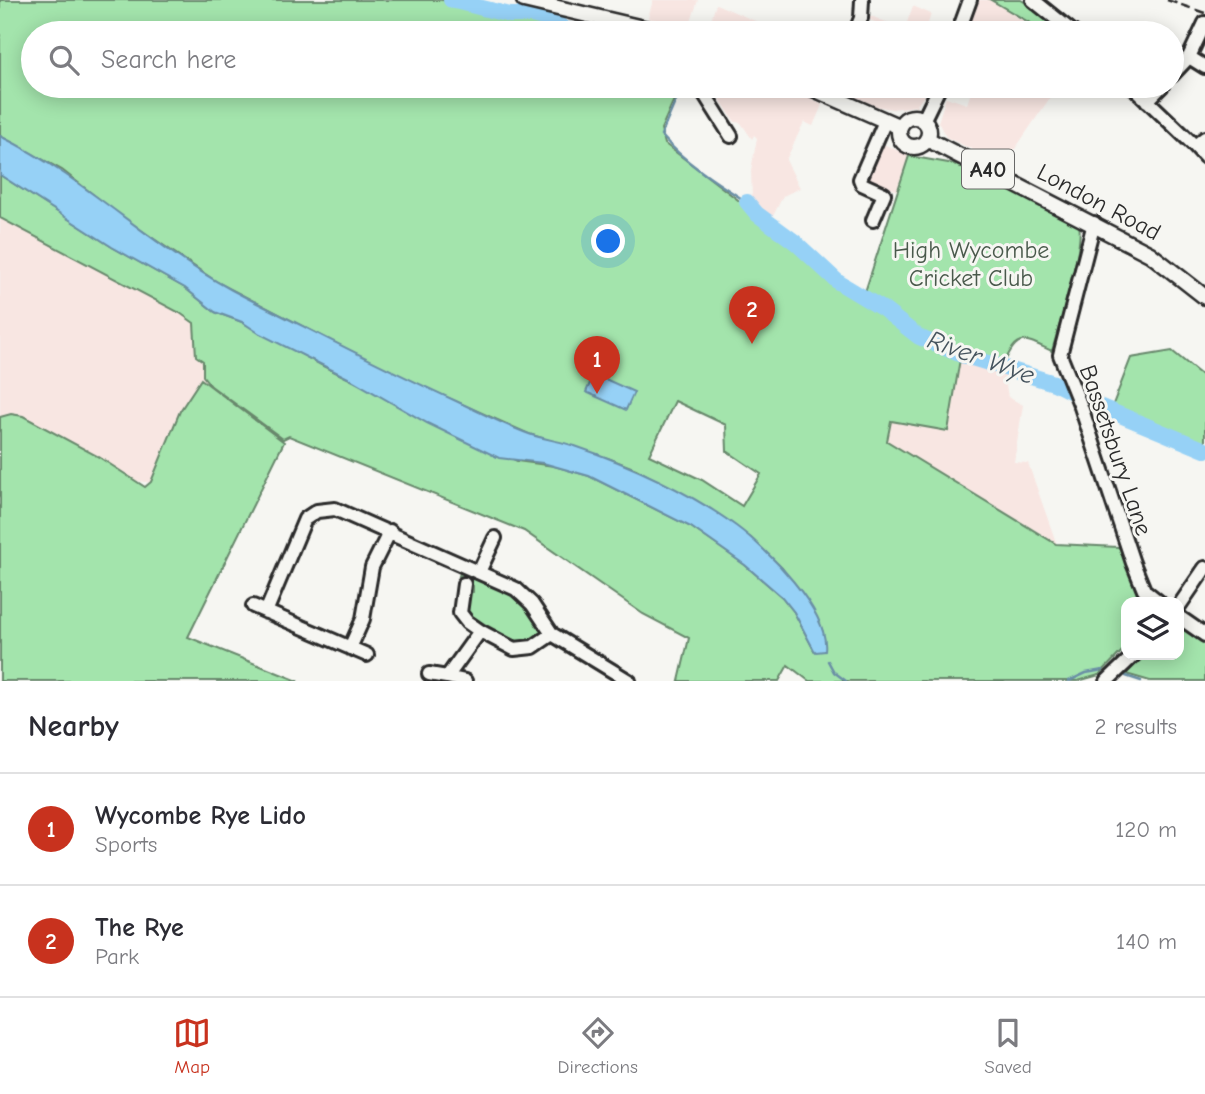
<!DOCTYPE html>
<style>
:root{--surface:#fff;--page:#f7f7f7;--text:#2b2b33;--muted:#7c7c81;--line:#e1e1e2;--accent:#c8321e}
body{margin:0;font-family:"Comic Neue",sans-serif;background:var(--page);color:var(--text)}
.controls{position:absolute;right:21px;bottom:21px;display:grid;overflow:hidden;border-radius:14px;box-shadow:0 4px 18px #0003}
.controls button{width:63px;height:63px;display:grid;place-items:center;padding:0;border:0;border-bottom:2px solid var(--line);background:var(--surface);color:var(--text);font:35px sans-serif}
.you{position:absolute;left:609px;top:242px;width:24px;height:24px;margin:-18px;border:5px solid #fff;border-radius:50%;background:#1a73e8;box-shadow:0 0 0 10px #1a73e833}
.badge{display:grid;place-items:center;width:46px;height:46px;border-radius:50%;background:var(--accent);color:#fff;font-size:23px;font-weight:700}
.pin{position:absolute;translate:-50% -58px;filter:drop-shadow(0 2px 4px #0008)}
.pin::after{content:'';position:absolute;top:37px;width:24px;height:21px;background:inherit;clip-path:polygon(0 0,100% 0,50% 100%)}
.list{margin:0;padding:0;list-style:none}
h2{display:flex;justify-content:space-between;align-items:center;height:91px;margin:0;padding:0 28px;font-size:30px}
h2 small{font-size:23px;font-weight:400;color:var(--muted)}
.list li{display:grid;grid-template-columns:46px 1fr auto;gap:21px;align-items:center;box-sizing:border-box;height:112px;padding:0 28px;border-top:2px solid var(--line)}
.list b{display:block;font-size:26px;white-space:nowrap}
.list p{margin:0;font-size:23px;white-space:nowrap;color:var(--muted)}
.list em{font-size:23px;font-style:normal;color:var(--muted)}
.icon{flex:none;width:38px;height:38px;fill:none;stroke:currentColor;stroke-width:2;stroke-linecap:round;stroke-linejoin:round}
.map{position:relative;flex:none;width:1205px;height:681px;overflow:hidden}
.search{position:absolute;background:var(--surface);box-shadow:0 4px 18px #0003;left:21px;right:21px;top:21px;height:77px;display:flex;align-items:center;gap:18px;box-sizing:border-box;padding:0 24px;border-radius:38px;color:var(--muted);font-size:26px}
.sheet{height:315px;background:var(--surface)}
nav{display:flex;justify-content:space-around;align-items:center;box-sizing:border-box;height:98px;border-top:2px solid var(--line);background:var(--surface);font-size:19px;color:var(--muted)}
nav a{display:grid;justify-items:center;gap:4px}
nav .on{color:var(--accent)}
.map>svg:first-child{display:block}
.built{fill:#f8e6e2}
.green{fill:#a3e4ac;stroke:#67886c;stroke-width:2;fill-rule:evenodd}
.water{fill:#96d1f6;stroke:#6b8fa5;stroke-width:2}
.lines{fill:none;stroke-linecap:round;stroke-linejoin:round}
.stream{stroke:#6b8fa5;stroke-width:2.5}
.river{stroke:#96d1f6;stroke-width:16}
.minor-casing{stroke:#2b2b2b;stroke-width:18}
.major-casing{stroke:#2b2b2b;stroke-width:19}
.minor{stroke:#f6f6f2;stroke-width:12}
.major{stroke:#f6f6f2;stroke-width:14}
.rail{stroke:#2b2b2b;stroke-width:2.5;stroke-dasharray:10 5;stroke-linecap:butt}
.labels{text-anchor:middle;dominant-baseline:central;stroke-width:6;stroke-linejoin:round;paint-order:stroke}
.shield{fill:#f6f6f2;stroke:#686867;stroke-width:2}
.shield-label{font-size:23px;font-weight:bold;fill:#2b2b2b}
.street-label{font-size:24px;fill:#2b2b2b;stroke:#f6f6f2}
.park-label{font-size:24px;fill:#49594b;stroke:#f6f6f2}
.water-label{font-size:26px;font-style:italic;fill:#46545e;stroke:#f6f6f2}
</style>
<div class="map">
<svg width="1205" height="681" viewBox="0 0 1205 681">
<rect width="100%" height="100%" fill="#f6f6f2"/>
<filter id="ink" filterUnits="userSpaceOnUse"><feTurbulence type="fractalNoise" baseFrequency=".0143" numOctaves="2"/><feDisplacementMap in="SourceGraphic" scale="14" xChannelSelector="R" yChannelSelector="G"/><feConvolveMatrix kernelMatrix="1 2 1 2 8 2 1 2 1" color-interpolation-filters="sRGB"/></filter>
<g filter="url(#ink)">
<path class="built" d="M 653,0 L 698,0 L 689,28 L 648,18 Z
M 978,0 L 991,0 L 1047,33 L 978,33 L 968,30 Z
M 716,4 L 762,24 L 758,33 L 707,33 Z
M 913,6 L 931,14 L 925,33 L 898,33 L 868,19 L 868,15 L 899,27 L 901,23 L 906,25 Z
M 711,86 L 791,86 L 822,105 L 813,126 L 804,122 L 786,160 L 800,188 L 783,196 L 772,218 L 758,209 L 752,198 L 751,170 L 757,138 L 754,135 L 752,139 L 741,123 L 735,122 Z
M 839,86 L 932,86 L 916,106 L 892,109 L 876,106 L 838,89 Z
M 973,86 L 1058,86 L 1015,149 L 992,159 L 946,137 L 938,122 L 946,97 L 967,104 Z
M 881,143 L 909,156 L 898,191 L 871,180 L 869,176 Z
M 0,218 L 180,313 L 207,332 L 288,436 L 217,490 L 118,479 L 0,436 Z
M 960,359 L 1000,370 L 1009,377 L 1006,386 L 1008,397 L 1023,405 L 1014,462 L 1028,463 L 1057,545 L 887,441 L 891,421 L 948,431 Z"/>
<path class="green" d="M 0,0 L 442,0 L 524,17 L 576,33 L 33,33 L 33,86 L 680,86 L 661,129 L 665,144 L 746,206 L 746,209 L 763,225 L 770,228 L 843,290 L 875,309 L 895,325 L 929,347 L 960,359 L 948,431 L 891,421 L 887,441 L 1056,544 L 1118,547 L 1124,552 L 1130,573 L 1148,602 L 1126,602 L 1126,647 L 1099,675 L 1078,681 L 809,681 L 788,665 L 779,681 L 679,681 L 689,638 L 643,614 L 524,531 L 289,436 L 283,439 L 211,386 L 203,376 L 203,361 L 196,356 L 194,323 L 180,313 L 0,218 L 0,175 L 112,247 L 185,288 L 215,312 L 242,322 L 323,366 L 517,461 L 554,466 L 589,476 L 691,527 L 745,565 L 782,597 L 794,612 L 814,650 L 823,632 L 812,609 L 782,568 L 751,538 L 710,509 L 636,469 L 608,458 L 529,434 L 397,375 L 217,282 L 122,217 L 62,170 L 0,136 ZM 675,401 L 726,425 L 727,451 L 761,474 L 742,506 L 702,480 L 649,455 Z
M 991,0 L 1021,0 L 1035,8 L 1063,33 L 1047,33 Z
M 909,156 L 954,164 L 1078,223 C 1087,238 1058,329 1052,351 C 1027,340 1018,331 1005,362 L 940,342 L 923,333 L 901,315 L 865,292 Z
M 1172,351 L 1205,378 L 1205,444 L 1112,407 L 1131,358 Z
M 201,379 L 284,442 L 188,637 L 298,681 L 0,681 L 0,417 L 11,414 L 23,416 L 99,457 L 145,487 L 151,482 L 180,411 Z
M 461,570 C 502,587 514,593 542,628 C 538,665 482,625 467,617 L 464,613 L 468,593 L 473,592 L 473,586 L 464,577 L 459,576 Z
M 1179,625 L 1205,638 L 1205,681 L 1150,681 L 1126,674 L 1145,655 L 1179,655 Z"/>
<path class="water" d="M 0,136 C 89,179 158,254 247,298 C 317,333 385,369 456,401 C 480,412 504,425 529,434 C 543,439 559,441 575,446 C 628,464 690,492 736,526 C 766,548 830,611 825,651 L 816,652 L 814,650 L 794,612 L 782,597 L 745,565 L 691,527 L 589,476 L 543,463 L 499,458 L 427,423 L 348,378 L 260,334 L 242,322 L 215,312 L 185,288 L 112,247 L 0,175 Z
M 594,374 L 634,392 L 626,410 L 586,392 Z"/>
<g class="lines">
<path class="stream" d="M 682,86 L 661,135 C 684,162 717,183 747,202
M 828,661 L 834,672 L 846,681
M 1126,676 L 1141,681
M 1069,681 L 1086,673 L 1103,670"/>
<path class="river" d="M 451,0 L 510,15 L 532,15 L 554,21 L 564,29 L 583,33
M 747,202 L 757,214 L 795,242 L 838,282 L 883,309 L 919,337 L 959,354 L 1054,383 L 1101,407 L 1205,450"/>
<defs>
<path id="minor" d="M 1033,0 L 1074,33
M 855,33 L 861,18 L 862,0
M 958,33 L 970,0
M 1189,57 L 1205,67
M 1172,75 L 1189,57 L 1205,23
M 703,86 L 702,90 L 731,136
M 1132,86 L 1195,146 L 1205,138
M 1147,101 L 1162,86
M 923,121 L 940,86
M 1195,146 L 1205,157
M 873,220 L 884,194 L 862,184 L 860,179 L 885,121
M 1094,223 L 1060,355 L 1081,407 L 1133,563 L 1144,590 L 1159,602
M 479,572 L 495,538
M 464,584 L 460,613 L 467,622 L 480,631
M 253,606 L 367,655
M 1179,606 L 1205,568
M 266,612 L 305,519 L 317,511 L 335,509 L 516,589 L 532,604 L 552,634 L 629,681
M 1179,617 L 1205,635
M 350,648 L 363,619 L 372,567 L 390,531
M 429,674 L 447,677
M 465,681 L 447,677 L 480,631 L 514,649 L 533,647 L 552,634
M 1107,681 L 1134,655"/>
<path id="major" d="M 524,0 L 664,33
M 807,86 L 900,127
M899 132a15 15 0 1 1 30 0a15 15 0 1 1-30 0Z
M 927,139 L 1150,254 L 1205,297"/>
</defs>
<use href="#minor" class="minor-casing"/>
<use href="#major" class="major-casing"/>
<use href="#minor" class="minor"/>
<use href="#major" class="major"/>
<path class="rail" d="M 1167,0 L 1205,13"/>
</g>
</g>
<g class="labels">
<rect class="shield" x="962" y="149.5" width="52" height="39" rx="5"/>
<g class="shield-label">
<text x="988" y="169">A40</text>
</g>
<g class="street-label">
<text transform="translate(1099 202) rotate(28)">London Road</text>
<text transform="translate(1116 450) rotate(71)">Bassetsbury Lane</text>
</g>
<g class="park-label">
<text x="971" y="250">High Wycombe<tspan x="971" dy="28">Cricket Club</tspan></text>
</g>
<g class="water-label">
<text transform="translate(981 358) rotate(20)">River Wye</text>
</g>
</g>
</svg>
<div class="controls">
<button><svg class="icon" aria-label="layers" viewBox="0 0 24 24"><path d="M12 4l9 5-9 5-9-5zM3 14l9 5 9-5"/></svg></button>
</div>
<div class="you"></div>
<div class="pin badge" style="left:597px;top:394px">1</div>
<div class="pin badge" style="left:752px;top:344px">2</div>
<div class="search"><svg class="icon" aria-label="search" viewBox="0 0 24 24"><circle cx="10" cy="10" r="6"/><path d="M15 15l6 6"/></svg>Search here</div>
</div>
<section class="sheet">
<h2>Nearby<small>2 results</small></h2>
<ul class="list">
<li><span class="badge">1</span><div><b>Wycombe Rye Lido</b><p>Sports</p></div><em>120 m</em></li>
<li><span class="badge">2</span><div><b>The Rye</b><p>Park</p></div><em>140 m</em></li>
</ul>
</section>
<nav>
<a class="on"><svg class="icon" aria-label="map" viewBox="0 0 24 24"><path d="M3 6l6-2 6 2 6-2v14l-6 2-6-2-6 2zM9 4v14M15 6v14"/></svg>Map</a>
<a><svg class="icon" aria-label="directions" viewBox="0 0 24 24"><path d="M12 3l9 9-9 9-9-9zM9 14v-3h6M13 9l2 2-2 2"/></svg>Directions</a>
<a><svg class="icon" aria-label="saved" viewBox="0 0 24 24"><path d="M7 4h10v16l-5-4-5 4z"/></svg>Saved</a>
</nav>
